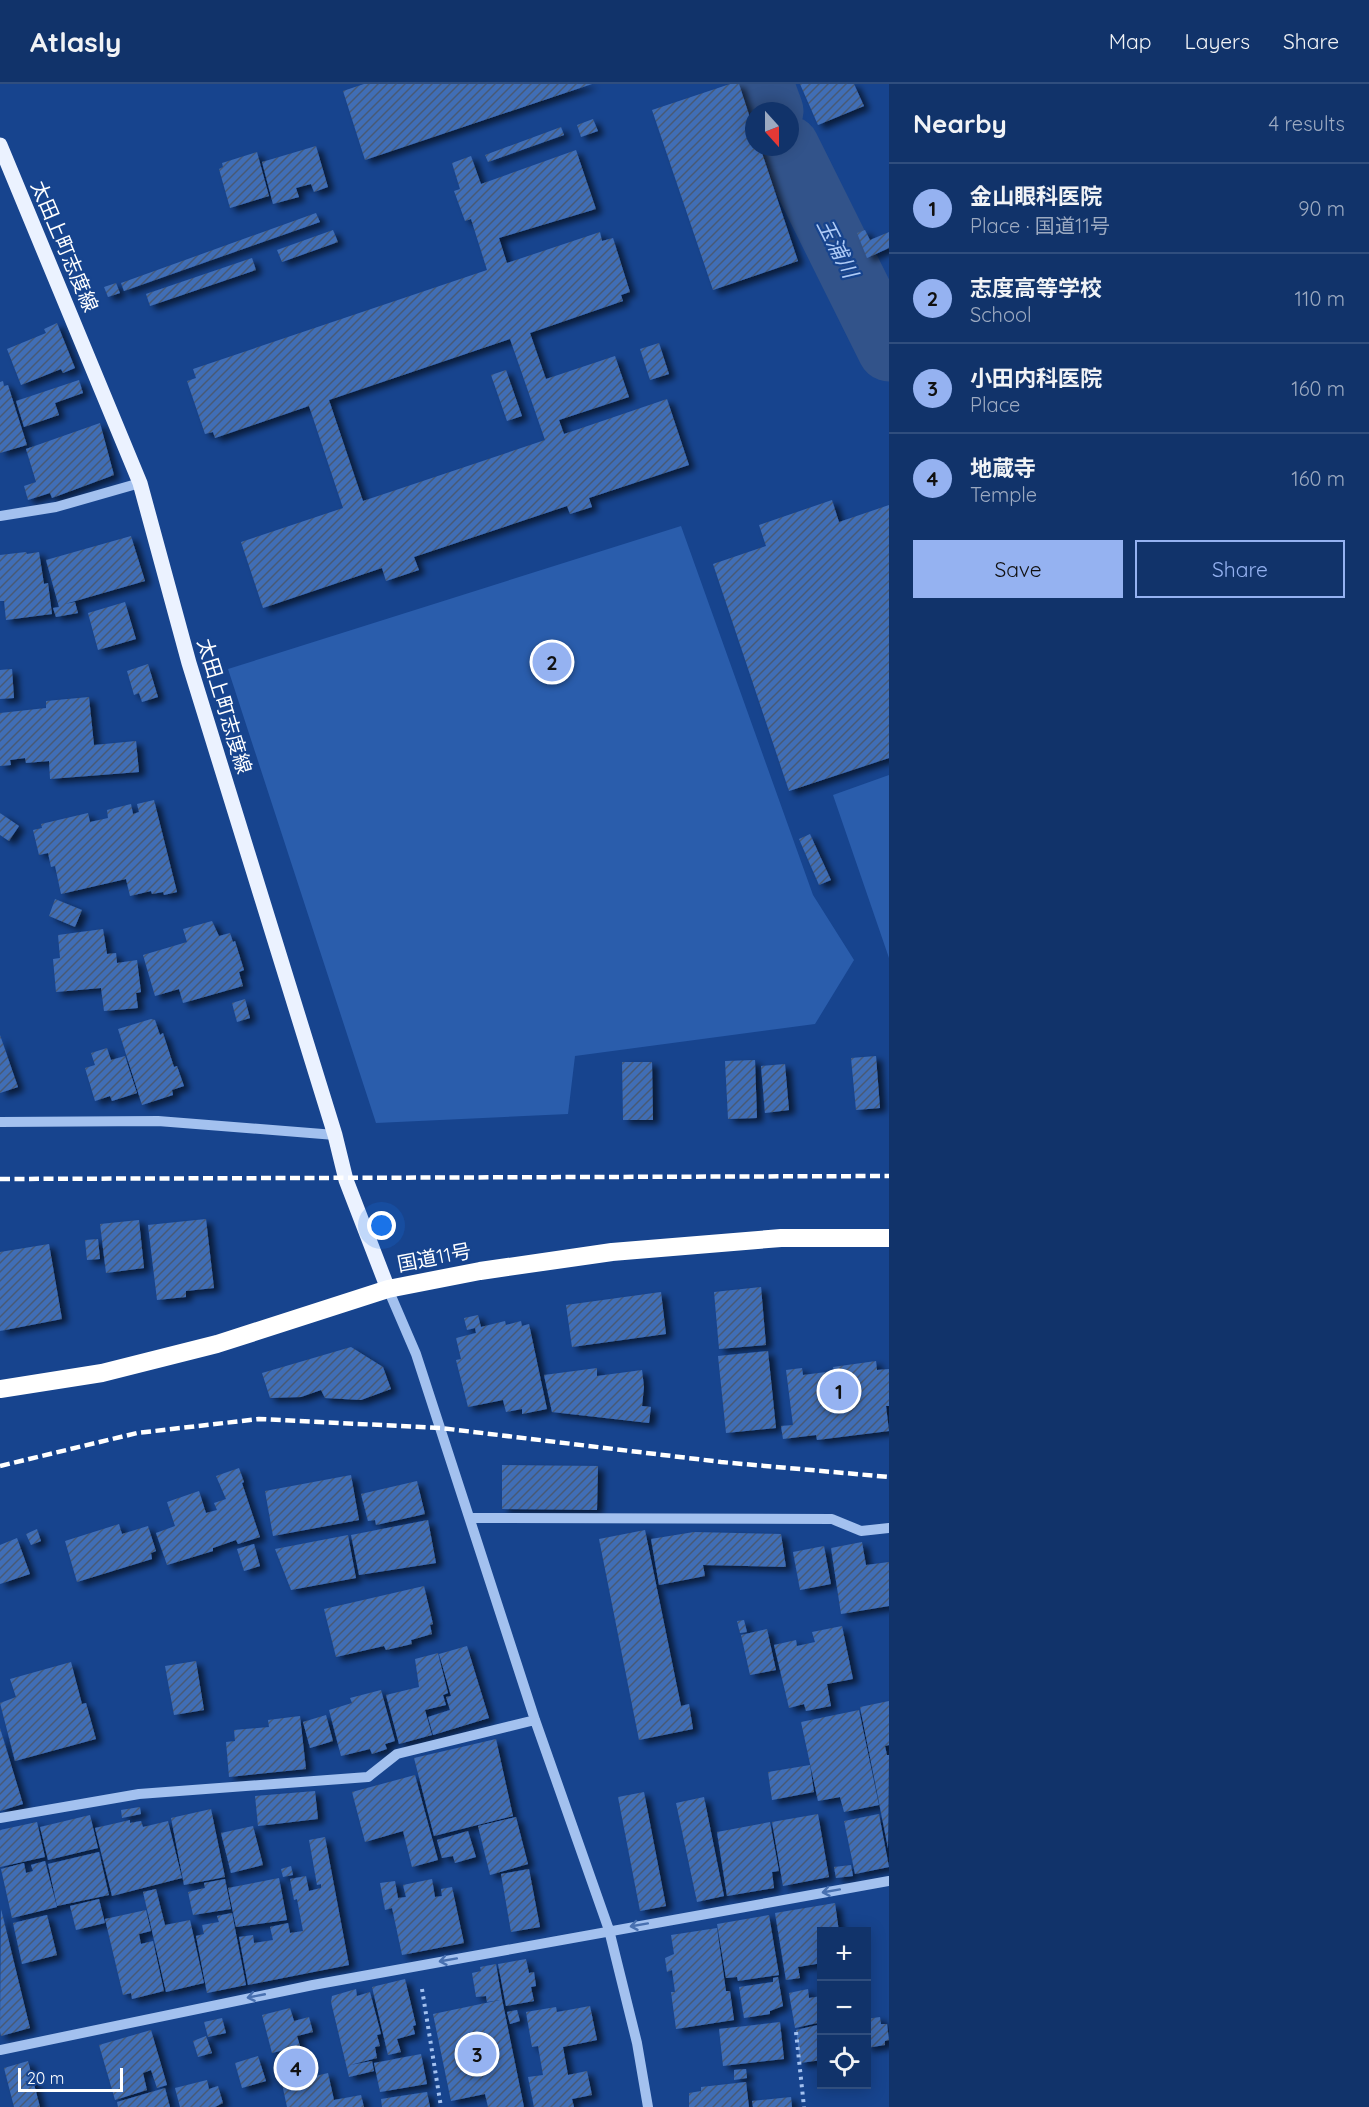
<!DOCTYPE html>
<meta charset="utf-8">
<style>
:root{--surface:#11336a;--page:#1a3b70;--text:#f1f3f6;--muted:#9caac1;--line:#304e7e;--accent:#95b2f1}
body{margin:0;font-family:Quicksand,"Noto Sans JP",sans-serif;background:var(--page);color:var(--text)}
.controls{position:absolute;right:18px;bottom:18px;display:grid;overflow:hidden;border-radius:0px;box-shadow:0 3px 15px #0003}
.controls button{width:54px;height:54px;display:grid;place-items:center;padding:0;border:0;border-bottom:2px solid var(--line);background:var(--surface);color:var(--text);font:30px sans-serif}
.compass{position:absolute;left:745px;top:18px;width:54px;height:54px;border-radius:50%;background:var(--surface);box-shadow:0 3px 15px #0003;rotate:159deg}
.scale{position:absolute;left:18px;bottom:15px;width:105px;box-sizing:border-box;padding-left:6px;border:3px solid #fff;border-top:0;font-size:16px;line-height:21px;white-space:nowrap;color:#fff;-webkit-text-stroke:4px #17448e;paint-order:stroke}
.you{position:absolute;left:382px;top:1142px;width:21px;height:21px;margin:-15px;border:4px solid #fff;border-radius:50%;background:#1a73e8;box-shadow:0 0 0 9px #1a73e833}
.badge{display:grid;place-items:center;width:39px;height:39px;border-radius:50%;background:var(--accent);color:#111;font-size:20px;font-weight:700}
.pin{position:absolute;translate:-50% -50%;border:3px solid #fff;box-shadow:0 2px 6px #0006}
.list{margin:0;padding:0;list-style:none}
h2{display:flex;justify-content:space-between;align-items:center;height:78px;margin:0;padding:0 24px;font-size:26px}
h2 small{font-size:20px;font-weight:400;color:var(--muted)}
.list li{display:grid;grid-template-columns:39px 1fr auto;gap:18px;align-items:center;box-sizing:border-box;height:90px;padding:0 24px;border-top:2px solid var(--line)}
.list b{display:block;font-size:22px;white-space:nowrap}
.list p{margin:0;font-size:20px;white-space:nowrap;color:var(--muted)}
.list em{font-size:20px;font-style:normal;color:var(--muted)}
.actions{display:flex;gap:12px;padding:18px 24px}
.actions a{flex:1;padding:14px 0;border:2px solid var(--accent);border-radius:0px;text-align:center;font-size:21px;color:var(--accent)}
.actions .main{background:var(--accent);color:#111}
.icon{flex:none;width:33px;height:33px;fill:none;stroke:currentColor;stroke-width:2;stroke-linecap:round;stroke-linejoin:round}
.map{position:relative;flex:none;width:889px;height:2023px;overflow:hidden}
header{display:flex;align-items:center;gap:36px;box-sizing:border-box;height:84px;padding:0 30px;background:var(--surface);border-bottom:2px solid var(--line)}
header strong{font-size:28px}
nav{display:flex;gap:33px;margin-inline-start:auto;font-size:21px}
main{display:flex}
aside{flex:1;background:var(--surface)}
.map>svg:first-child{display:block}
.park{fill:#2a5dac}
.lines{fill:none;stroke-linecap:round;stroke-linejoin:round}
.river{stroke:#32538a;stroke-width:63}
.building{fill:url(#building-hatch);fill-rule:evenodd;filter:url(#shadow)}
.path{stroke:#a3c1ef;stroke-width:4;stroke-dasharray:3 4.5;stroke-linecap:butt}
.minor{stroke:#a3c1ef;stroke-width:10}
.major{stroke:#ebf2ff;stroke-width:15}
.highway{stroke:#fff;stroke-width:18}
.rail{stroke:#fff;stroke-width:4.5;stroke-dasharray:10 4.5;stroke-linecap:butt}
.oneway{stroke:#4870b0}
.labels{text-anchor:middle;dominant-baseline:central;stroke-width:4.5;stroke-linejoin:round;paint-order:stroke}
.street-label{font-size:20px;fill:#fff;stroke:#17448e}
.water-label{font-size:21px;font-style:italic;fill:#afcbf6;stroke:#17448e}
</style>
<header>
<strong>Atlasly</strong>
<nav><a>Map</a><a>Layers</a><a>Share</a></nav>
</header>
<main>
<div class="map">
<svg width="889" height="2023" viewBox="0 0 889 2023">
<defs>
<pattern id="building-hatch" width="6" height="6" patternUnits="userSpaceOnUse" patternTransform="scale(1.5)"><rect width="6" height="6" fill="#406eb6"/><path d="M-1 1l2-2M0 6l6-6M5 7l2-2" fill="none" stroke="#475a76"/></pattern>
<filter id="shadow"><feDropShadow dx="6" dy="4" stdDeviation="3" flood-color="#0009"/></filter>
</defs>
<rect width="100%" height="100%" fill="#17448e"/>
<path class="park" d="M 681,442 L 813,811 L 854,876 L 815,940 L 575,972 L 568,1030 L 376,1039 L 228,585 Z
M 889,691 L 889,874 L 833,711 Z"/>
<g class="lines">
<path class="river" d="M 762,0 L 772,27
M 788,63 L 889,266"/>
</g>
<path class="building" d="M 364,0 L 592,0 L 365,76 L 343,7 Z
M 730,0 L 739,0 L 754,46 L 754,63 L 760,63 L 798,177 L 713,206 L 652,26 Z
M 800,0 L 854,0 L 864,22 L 818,41 Z
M 593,35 L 598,47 L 581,53 L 577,41 Z
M 561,43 L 564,51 L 488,78 L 485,71 Z
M 316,62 L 328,103 L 314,108 L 311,100 L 296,104 L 299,113 L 273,120 L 262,78 Z
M 576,66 L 596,125 L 499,154 L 507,179 L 600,148 L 602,157 L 613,154 L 630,208 L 621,211 L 623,217 L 530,249 L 546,295 L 615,272 L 629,313 L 559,336 L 564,350 L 667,315 L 689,381 L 589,414 L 592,423 L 570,430 L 567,422 L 414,473 L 419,486 L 386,497 L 382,484 L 263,524 L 241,458 L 343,424 L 309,322 L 215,354 L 213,348 L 205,350 L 187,297 L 196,294 L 193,285 L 487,186 L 471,135 L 465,137 L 454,107 L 460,105 L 452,79 L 471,72 L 481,100 ZM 510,255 L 545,356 L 363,417 L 329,316 Z
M 257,68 L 269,112 L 230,124 L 219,85 L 223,83 L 222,79 Z
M 316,129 L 320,138 L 124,207 L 121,199 Z
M 333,146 L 338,158 L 282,178 L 277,166 Z
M 865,146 L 870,156 L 889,148 L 889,164 L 867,174 L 857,149 Z
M 252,174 L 256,186 L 150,222 L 146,210 Z
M 116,199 L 120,209 L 108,213 L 104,203 Z
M 57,239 L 75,284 L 63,289 L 61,285 L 21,301 L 7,265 L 46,249 L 44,245 Z
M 659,259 L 669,290 L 650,296 L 640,265 Z
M 506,286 L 522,332 L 507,337 L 491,291 Z
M 79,296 L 83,309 L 55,319 L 59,331 L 24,343 L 16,317 Z
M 3,297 L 4,302 L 8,301 L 27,361 L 0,369 L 0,298 Z
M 100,339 L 114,391 L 52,414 L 50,409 L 28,416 L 24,402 L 36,398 L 26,365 Z
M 832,416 L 839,438 L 889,421 L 889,674 L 789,707 L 713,480 L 766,462 L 759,441 Z
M 131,452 L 145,497 L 65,520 L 75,518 L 78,529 L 56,533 L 53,524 L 59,523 L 46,476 Z
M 26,468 L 27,470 L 39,468 L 44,500 L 48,499 L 52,530 L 6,536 L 4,517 L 0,517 L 0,471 Z
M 125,518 L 136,555 L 98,566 L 88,529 Z
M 148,580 L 158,613 L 142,618 L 139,609 L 134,611 L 127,587 Z
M 12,585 L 14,614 L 0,615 L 0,586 Z
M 89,613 L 94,661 L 136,657 L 139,688 L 50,695 L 49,677 L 26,679 L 25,674 L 10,676 L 11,681 L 0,682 L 0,629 L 46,624 L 46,617 Z
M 154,716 L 177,808 L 164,811 L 163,808 L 152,810 L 151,807 L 130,812 L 126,795 L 61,810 L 55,782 L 51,783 L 48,769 L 39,771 L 33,746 L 42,744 L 41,740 L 88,729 L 90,738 L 108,734 L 107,726 L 131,720 L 133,730 L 139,728 L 137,720 Z
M 0,729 L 19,742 L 9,757 L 0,751 Z
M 810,750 L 831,796 L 819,801 L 799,755 Z
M 55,815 L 82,826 L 75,843 L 49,832 Z
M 212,837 L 219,852 L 230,849 L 233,858 L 235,857 L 244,886 L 239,888 L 243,902 L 183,919 L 179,905 L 155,912 L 143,871 L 187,858 L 183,845 Z
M 103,845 L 107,870 L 116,869 L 117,879 L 137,876 L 141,908 L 136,909 L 138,924 L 104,927 L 101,904 L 56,908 L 53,875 L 60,874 L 58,851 Z
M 245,915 L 250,934 L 237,938 L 232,919 Z
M 151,935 L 155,936 L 160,951 L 163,949 L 174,983 L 177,982 L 184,1002 L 172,1006 L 173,1011 L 142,1021 L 118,945 Z
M 0,951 L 18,1003 L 0,1009 Z
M 107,964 L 111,976 L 125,972 L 137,1009 L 112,1017 L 110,1012 L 95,1017 L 85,984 L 95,981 L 91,969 Z
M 876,972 L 880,1024 L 856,1026 L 851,974 Z
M 755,976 L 757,1034 L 728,1035 L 725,977 Z
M 622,978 L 652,978 L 653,1036 L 623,1036 Z
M 785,980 L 789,1026 L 765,1029 L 761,982 Z
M 206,1135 L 214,1204 L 186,1207 L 186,1213 L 157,1216 L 148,1141 Z
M 139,1136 L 144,1184 L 106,1189 L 100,1140 Z
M 98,1155 L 100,1175 L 87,1176 L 85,1156 Z
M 49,1160 L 62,1235 L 0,1247 L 0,1168 Z
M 761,1203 L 766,1261 L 719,1265 L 714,1208 Z
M 661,1208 L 666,1250 L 572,1263 L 566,1221 Z
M 478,1231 L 481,1243 L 505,1237 L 506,1241 L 521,1237 L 522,1242 L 529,1240 L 547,1325 L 522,1330 L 522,1325 L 506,1328 L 503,1316 L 468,1323 L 456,1276 L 461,1275 L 456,1254 L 476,1249 L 475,1244 L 467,1246 L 464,1234 Z
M 351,1263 L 383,1283 L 391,1305 L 361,1316 L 325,1314 L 321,1306 L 301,1313 L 270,1314 L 262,1289 Z
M 768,1267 L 776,1344 L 726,1349 L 718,1272 Z
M 876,1277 L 877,1286 L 889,1285 L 889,1322 L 886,1322 L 889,1347 L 817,1356 L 816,1351 L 783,1355 L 781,1342 L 793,1341 L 786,1286 L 802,1284 L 803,1291 L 834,1287 L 833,1283 Z
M 597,1284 L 597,1292 L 642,1286 L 644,1303 L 642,1322 L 651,1323 L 649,1339 L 552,1328 L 544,1291 Z
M 502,1381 L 598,1382 L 597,1426 L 502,1425 Z
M 239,1384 L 244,1398 L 242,1399 L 260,1453 L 238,1460 L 236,1456 L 213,1464 L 213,1467 L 167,1481 L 156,1449 L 175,1442 L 167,1418 L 199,1407 L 206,1429 L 217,1426 L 214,1419 L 226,1415 L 216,1392 Z
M 351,1391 L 359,1436 L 273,1452 L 265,1407 Z
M 417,1397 L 425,1430 L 376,1441 L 375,1436 L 368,1437 L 361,1410 Z
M 428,1436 L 436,1479 L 359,1491 L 351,1451 Z
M 119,1440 L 122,1450 L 148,1442 L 156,1467 L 151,1469 L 152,1475 L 77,1498 L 65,1457 Z
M 37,1445 L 41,1457 L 31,1461 L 26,1450 Z
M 645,1446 L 681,1622 L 689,1620 L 693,1645 L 639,1656 L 599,1455 Z
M 694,1448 L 781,1450 L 786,1483 L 703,1481 L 705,1492 L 659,1501 L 651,1455 Z
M 348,1451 L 356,1494 L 291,1506 L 275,1465 Z
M 17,1454 L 30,1490 L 0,1500 L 0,1461 Z
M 862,1458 L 866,1481 L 889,1478 L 889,1522 L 841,1530 L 831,1464 Z
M 254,1460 L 260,1482 L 244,1487 L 237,1465 Z
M 824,1462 L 831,1500 L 800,1506 L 793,1468 Z
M 424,1502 L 433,1540 L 430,1541 L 432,1550 L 411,1556 L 412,1560 L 386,1566 L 384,1562 L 336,1573 L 324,1525 Z
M 744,1536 L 747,1548 L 740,1549 L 737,1537 Z
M 842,1542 L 853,1595 L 827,1600 L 831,1622 L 806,1627 L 804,1620 L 789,1624 L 774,1561 L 796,1556 L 797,1562 L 815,1558 L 812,1548 Z
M 767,1545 L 776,1586 L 750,1591 L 741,1551 Z
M 467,1562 L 489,1634 L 433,1651 L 428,1633 L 450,1626 L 446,1613 L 451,1612 L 439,1570 Z
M 438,1569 L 448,1609 L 443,1611 L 446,1621 L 425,1626 L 432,1651 L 399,1660 L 386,1611 L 419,1603 L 415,1575 Z
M 196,1577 L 204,1626 L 174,1631 L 165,1582 Z
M 71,1578 L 82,1620 L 86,1619 L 96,1655 L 15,1677 L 0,1619 L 16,1613 L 10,1595 Z
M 381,1606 L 395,1657 L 385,1660 L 387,1665 L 372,1670 L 370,1665 L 341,1672 L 329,1626 L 352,1619 L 350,1614 Z
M 889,1617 L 889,1661 L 885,1662 L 887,1671 L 889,1671 L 888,1764 L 860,1623 Z
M 859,1626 L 879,1721 L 844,1728 L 840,1713 L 818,1717 L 801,1638 Z
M 326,1631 L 333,1657 L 310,1664 L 303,1638 Z
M 300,1632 L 306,1685 L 229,1693 L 226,1658 L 235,1657 L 234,1646 L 269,1643 L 268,1636 Z
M 0,1644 L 23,1720 L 0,1727 Z
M 496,1655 L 513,1732 L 434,1752 L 414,1674 Z
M 810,1681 L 814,1708 L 772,1716 L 768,1688 Z
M 415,1691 L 438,1776 L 412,1783 L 403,1747 L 365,1758 L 352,1708 Z
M 315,1707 L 318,1735 L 258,1742 L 255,1712 Z
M 644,1708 L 666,1822 L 640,1827 L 618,1713 Z
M 704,1713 L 724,1812 L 697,1818 L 676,1719 Z
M 140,1723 L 141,1730 L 122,1734 L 121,1726 Z
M 211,1725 L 225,1793 L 184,1801 L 171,1734 Z
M 818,1730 L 829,1793 L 783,1802 L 772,1738 Z
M 879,1730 L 889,1783 L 855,1790 L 844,1737 Z
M 90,1731 L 98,1764 L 48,1776 L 40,1743 Z
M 516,1733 L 528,1780 L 490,1791 L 478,1742 Z
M 130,1736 L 130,1739 L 141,1737 L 143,1743 L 168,1737 L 182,1794 L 112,1812 L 95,1744 Z
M 37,1738 L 45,1773 L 0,1783 L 0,1746 Z
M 770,1738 L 779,1787 L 772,1788 L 774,1804 L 727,1812 L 717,1748 Z
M 253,1742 L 263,1781 L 231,1789 L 221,1749 Z
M 468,1747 L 476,1773 L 455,1779 L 453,1772 L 442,1774 L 437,1756 Z
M 325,1753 L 349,1881 L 248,1901 L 239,1853 L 253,1851 L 254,1859 L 273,1856 L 270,1843 L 288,1839 L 290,1849 L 303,1847 L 297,1815 L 294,1816 L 290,1795 L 306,1792 L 309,1807 L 321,1804 L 321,1800 L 317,1801 L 309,1756 Z
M 99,1768 L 109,1811 L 57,1822 L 48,1780 Z
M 45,1777 L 57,1823 L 12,1834 L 1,1785 L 24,1779 L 26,1789 L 33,1787 L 31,1781 Z
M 851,1781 L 853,1792 L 836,1794 L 834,1783 Z
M 291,1782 L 293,1791 L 283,1793 L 281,1785 Z
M 529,1785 L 540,1843 L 511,1848 L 501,1790 Z
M 279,1794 L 287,1836 L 236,1843 L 228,1804 Z
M 225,1795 L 231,1825 L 193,1831 L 188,1808 L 205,1804 L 204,1799 Z
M 432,1795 L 435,1813 L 442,1812 L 441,1805 L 452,1803 L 464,1859 L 402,1871 L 392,1824 L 385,1826 L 380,1799 L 395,1797 L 398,1814 L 406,1813 L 403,1801 Z
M 156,1805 L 165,1841 L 190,1836 L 204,1899 L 166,1908 L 143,1808 Z
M 99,1815 L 105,1839 L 76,1846 L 70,1822 Z
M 835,1819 L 839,1848 L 822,1848 L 822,1879 L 798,1883 L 800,1894 L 786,1896 L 775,1829 Z
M 1,1825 L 30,1944 L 1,1952 L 0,1947 Z
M 146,1826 L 151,1847 L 139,1850 L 141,1860 L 153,1857 L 164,1907 L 132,1915 L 131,1909 L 123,1911 L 105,1835 Z
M 232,1829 L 246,1901 L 207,1909 L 196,1852 L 204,1850 L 202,1841 L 219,1838 L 217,1832 Z
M 47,1831 L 57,1871 L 22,1880 L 13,1839 Z
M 769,1831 L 779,1891 L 738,1897 L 737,1893 L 726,1894 L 717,1840 Z
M 717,1844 L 726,1907 L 730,1907 L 734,1936 L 676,1945 L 671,1908 L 675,1908 L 672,1886 L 667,1888 L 665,1874 L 674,1870 L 671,1851 Z
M 526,1875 L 529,1889 L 534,1888 L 536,1902 L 531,1903 L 534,1917 L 506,1922 L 498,1880 Z
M 496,1880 L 502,1915 L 524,2023 L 488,2023 L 485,2010 L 451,2017 L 433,1930 L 500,1916 L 487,1918 L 486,1912 L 476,1913 L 472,1889 L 481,1887 L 480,1883 Z
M 778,1893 L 783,1922 L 770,1927 L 770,1930 L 744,1934 L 739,1903 L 773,1898 L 773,1894 Z
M 405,1895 L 416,1941 L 413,1942 L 415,1950 L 397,1955 L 401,1968 L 388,1971 L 372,1903 Z
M 356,1905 L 357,1912 L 370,1908 L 381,1950 L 377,1951 L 380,1962 L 375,1963 L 377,1974 L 350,1981 L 372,1977 L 374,1987 L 349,1993 L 331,1918 L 332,1912 Z
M 808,1905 L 809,1914 L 822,1912 L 822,1938 L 795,1944 L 789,1909 Z
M 590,1922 L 597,1956 L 563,1963 L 568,1991 L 587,1987 L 592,2011 L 572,2015 L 574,2023 L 534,2023 L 528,1993 L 543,1991 L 538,1962 L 532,1963 L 526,1928 L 556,1923 L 557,1928 Z
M 290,1924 L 294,1937 L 309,1933 L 313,1948 L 297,1952 L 300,1962 L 272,1969 L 262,1931 Z
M 517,1926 L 520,1937 L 510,1940 L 507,1928 Z
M 880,1933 L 881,1940 L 887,1940 L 889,1956 L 885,1957 L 885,1961 L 866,1964 L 866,1935 Z
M 222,1934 L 226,1949 L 208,1953 L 204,1938 Z
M 780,1938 L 784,1975 L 723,1982 L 719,1945 Z
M 822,1940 L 822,1976 L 800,1979 L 796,1946 Z
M 151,1946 L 167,2001 L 157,2004 L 151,1986 L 143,1989 L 147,2006 L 115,2016 L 99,1961 Z
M 206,1952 L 212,1969 L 198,1973 L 193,1957 Z
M 421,1970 L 427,2000 L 380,2008 L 374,1979 Z
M 258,1972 L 266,1997 L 242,2004 L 235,1979 Z
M 28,1977 L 40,2023 L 14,2023 L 4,1984 Z
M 746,1985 L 747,1994 L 734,1996 L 734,1986 Z
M 328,1989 L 334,2016 L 361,2011 L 364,2023 L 287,2023 L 282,2000 Z
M 207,1996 L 209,2005 L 218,2002 L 223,2019 L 215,2023 L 180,2023 L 175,2004 Z
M 746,1998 L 749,2023 L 689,2023 L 689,2009 L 701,2007 L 701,2003 Z
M 165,2004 L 170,2023 L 118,2023 L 117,2018 Z
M 427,2008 L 430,2023 L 382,2023 L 381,2015 Z
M 791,2013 L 792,2023 L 753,2023 L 752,2017 Z"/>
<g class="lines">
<path class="path" d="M 422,1905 L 441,2023
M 796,1948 L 804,2023"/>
<path class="minor" d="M 0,432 L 56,423 L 140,399
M 0,1038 L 158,1037 L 335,1051
M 388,1205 L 416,1270 L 535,1636 L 609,1846 L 637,1959 L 648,2023
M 470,1434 L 832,1435 L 861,1447 L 889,1444
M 0,1734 L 139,1710 L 368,1693 L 397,1670 L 535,1636
M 0,1966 L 313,1901 L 889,1797"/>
<path class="major" d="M 0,61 L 140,399 L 189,579 L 335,1051 L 346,1096 L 388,1205"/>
<path class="highway" d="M 0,1305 L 102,1289 L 217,1260 L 388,1205 L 480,1187 L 612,1168 L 781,1154 L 889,1154"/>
<path class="rail" d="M 0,1095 L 889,1092
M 0,1382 L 137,1349 L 259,1335 L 441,1344 L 721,1378 L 889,1393"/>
</g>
<defs><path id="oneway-shaft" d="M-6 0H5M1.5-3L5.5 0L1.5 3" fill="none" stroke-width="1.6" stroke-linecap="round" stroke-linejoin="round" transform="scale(1.5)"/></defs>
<g class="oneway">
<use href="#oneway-shaft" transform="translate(831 1807) rotate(170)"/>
<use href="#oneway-shaft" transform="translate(639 1841) rotate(170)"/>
<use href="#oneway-shaft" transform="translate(448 1876) rotate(170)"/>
<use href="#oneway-shaft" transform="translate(256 1912) rotate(169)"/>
</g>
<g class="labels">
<g class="street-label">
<text transform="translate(65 162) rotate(67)">太田上町志度線</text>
<text transform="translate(225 622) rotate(73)">太田上町志度線</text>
<text transform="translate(434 1173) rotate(-11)">国道11号</text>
</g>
<g class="water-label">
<text transform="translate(838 164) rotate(63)">玉浦川</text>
</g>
</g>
</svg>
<div class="controls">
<button>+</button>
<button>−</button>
<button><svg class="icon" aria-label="locate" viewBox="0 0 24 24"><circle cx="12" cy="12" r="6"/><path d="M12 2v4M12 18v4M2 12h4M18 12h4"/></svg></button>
</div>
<svg class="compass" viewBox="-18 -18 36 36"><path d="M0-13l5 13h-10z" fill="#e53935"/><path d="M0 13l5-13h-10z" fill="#9caac1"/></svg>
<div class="scale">20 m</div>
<div class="you"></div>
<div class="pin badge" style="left:839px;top:1307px">1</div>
<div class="pin badge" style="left:552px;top:578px">2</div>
<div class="pin badge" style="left:477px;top:1970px">3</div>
<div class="pin badge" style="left:296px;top:1984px">4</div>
</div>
<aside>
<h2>Nearby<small>4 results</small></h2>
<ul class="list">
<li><span class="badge">1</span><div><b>金山眼科医院</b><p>Place · 国道11号</p></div><em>90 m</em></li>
<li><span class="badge">2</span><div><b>志度高等学校</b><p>School</p></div><em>110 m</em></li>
<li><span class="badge">3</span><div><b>小田内科医院</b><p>Place</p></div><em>160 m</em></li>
<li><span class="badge">4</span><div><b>地蔵寺</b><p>Temple</p></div><em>160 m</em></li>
</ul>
<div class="actions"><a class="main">Save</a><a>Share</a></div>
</aside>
</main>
